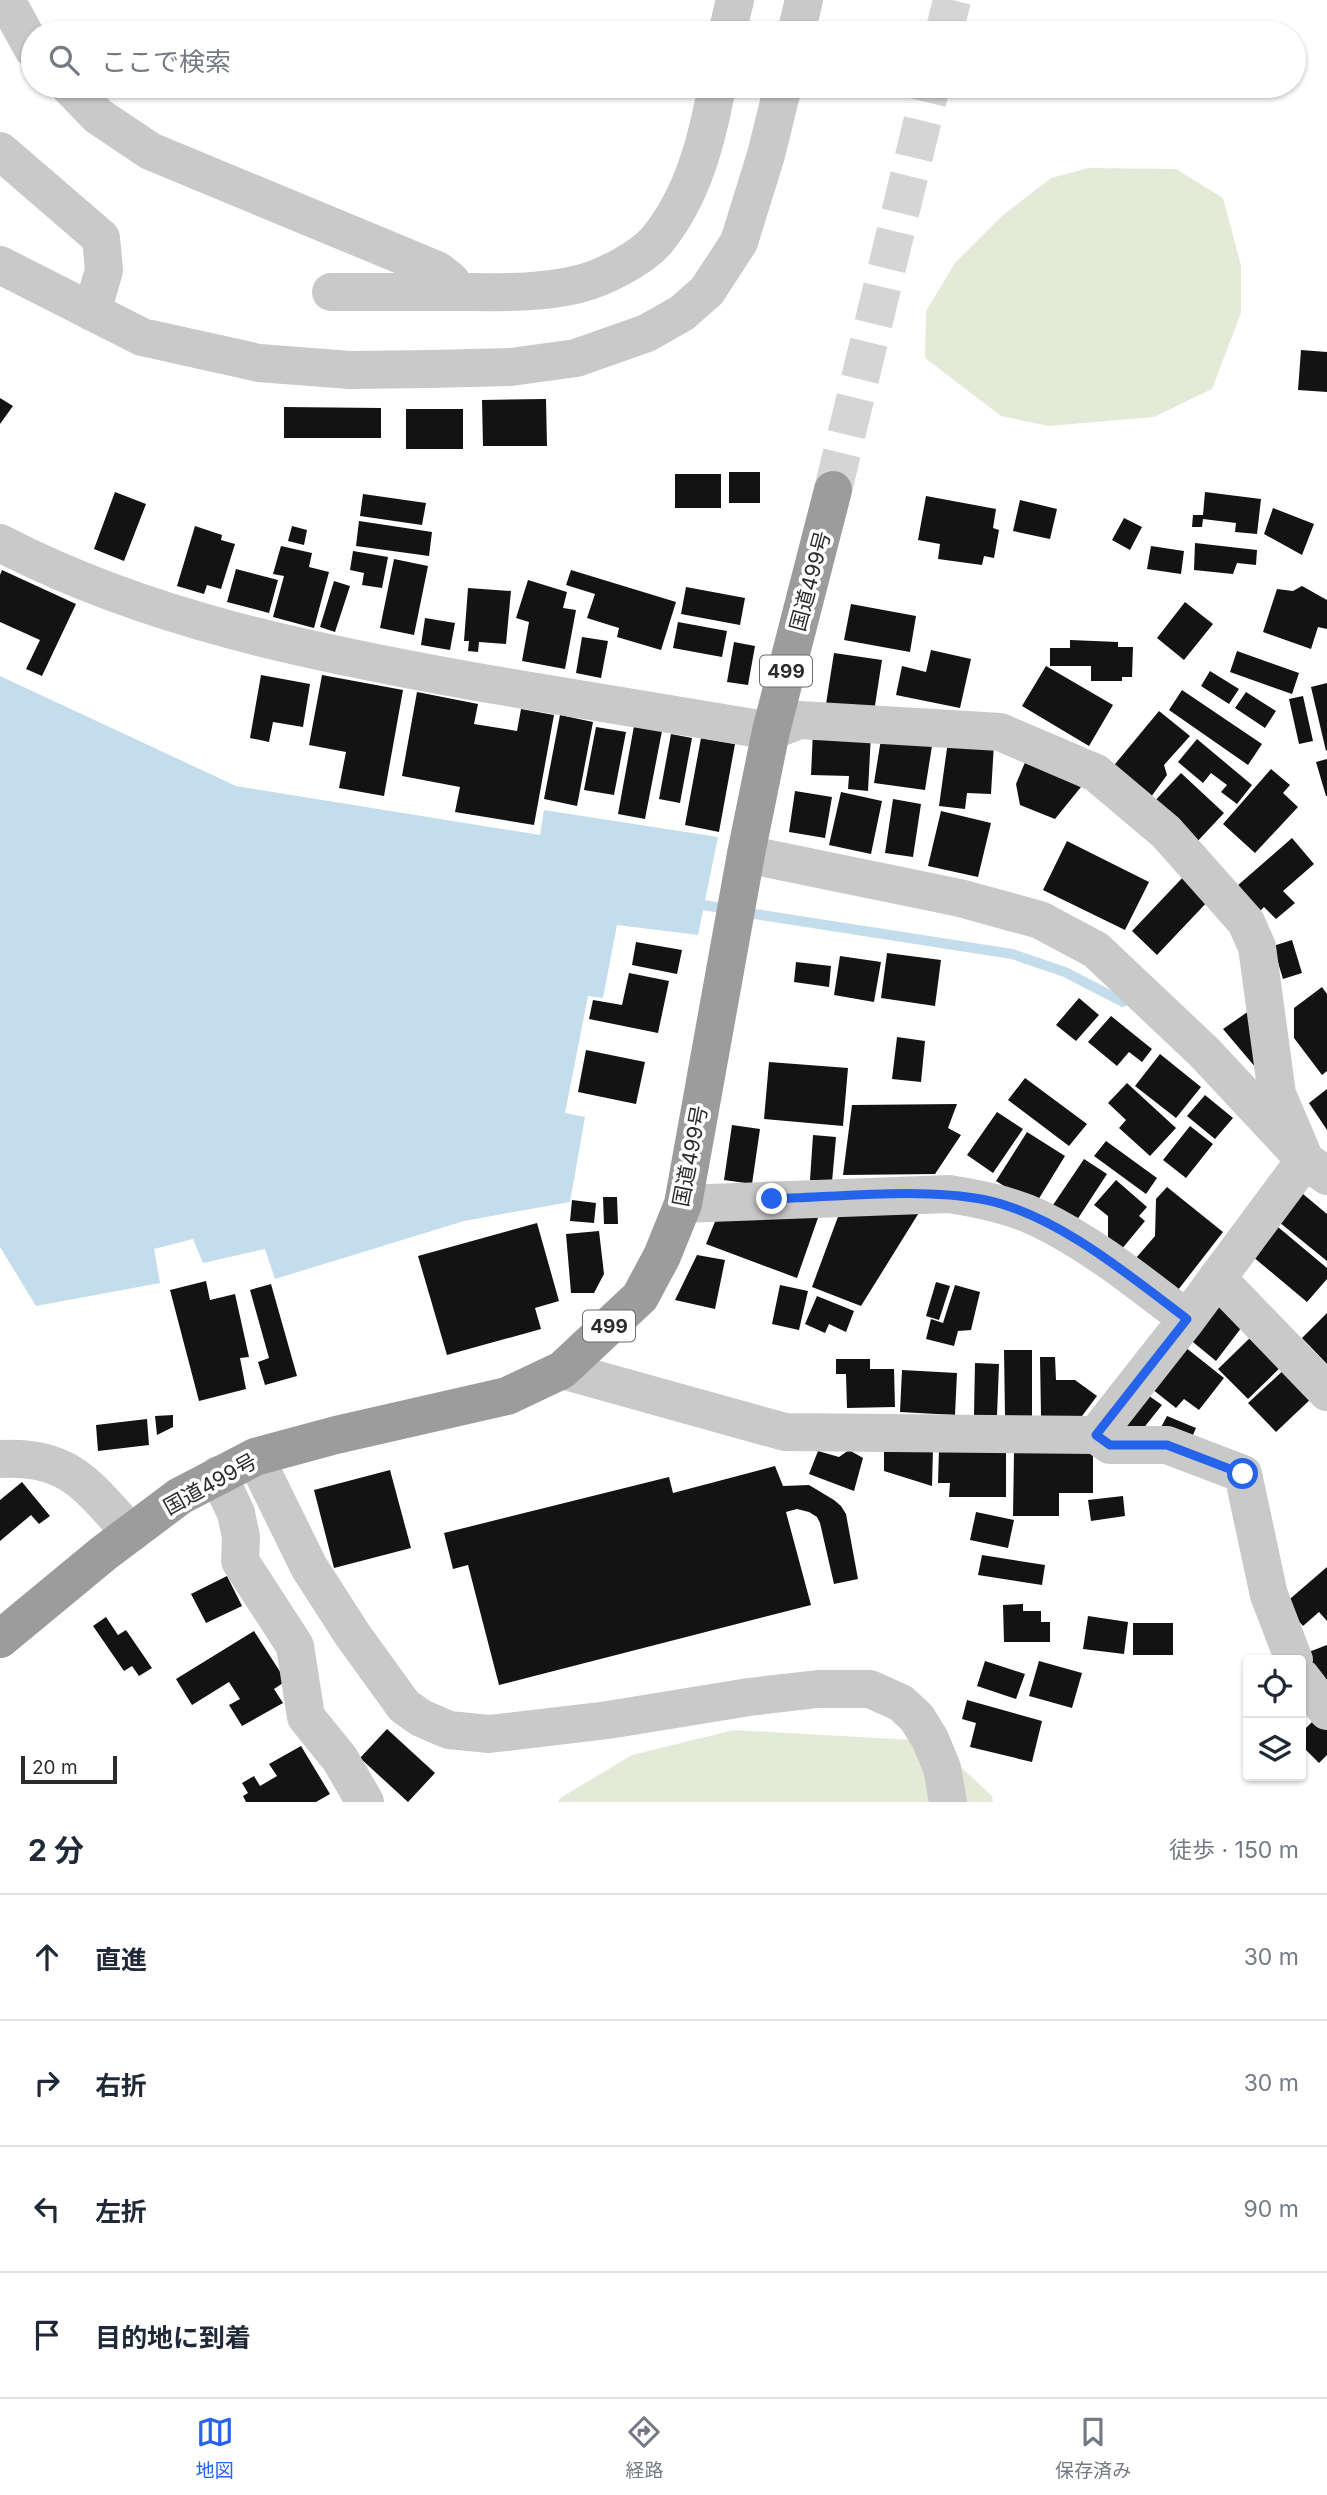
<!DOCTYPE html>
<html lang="ja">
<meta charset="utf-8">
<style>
:root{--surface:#fff;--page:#f2f2f3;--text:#1f2937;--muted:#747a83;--line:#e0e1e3;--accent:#2563eb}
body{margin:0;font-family:Inter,"Noto Sans JP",sans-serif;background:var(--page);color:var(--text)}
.controls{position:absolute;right:21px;bottom:21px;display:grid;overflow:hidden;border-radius:7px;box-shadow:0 2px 5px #0004}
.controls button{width:63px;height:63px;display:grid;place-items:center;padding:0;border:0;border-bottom:2px solid var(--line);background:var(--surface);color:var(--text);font:35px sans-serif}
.scale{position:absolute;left:21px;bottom:18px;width:96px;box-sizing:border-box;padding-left:7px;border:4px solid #2c2c2c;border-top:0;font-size:19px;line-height:24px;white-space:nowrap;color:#2c2c2c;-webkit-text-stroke:5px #fff;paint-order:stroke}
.stop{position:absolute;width:21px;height:21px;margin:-16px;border:5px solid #2563eb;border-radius:50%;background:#fff}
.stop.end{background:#2563eb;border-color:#fff;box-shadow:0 2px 7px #0008}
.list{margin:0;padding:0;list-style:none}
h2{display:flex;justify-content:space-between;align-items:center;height:91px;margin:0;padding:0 28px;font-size:30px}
h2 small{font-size:23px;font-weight:400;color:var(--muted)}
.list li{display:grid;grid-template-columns:46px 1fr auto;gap:21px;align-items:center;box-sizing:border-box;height:126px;padding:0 28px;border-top:2px solid var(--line)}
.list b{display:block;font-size:26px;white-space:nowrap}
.list em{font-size:23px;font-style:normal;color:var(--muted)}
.icon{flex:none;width:38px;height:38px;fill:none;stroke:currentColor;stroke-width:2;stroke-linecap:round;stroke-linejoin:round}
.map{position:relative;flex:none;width:1327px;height:1802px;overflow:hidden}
.search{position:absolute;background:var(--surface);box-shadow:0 2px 5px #0004;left:21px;right:21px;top:21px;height:77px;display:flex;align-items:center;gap:18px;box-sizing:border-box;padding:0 24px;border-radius:38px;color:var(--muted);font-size:26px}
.sheet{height:595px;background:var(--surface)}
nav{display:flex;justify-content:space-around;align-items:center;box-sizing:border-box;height:98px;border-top:2px solid var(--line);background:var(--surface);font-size:19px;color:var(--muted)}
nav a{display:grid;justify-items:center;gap:4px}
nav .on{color:var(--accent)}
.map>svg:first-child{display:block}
.green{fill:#e3ebd8}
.water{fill:#c3ddec}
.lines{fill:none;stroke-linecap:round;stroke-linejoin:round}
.stream{stroke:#c3ddec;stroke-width:10}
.building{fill:#131313}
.trunk-tunnel{stroke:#d5d5d5;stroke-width:38;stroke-dasharray:38 19;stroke-linecap:butt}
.minor{stroke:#c9c9c9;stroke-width:38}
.trunk{stroke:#9c9c9c;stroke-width:38}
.route{stroke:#2563eb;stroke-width:9}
.labels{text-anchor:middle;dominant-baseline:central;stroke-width:7;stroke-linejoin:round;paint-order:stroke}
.shield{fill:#fff;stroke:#6b6b6b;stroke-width:2}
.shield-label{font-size:19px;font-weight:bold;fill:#2c2c2c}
.street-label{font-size:21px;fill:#2c2c2c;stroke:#fff}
</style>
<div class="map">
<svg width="1327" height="1802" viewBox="0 0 1327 1802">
<rect width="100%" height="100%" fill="#fff"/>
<path class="green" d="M 1089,168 L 1176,169 L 1223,198 L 1241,265 L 1241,313 L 1212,389 L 1154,417 L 1049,426 L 1001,416 L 925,358 L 926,311 L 955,263 L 1003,215 L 1051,178 Z
M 734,1730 L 933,1741 L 992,1796 L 993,1802 L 558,1802 L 560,1798 L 632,1755 Z"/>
<path class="water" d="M 0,676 L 236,786 L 540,835 L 544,810 L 718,837 L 698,935 L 617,925 L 603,998 L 588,996 L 565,1113 L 585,1117 L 570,1202 L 464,1221 L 275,1279 L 265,1249 L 203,1263 L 193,1239 L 154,1249 L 160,1283 L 36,1306 L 0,1247 Z"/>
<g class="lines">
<path class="stream" d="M 693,903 L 727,909
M 742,912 L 1012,954 L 1065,972 L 1123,1002"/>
</g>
<path class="building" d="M 1301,350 L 1327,352 L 1327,392 L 1298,390 Z
M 0,398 L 13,406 L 0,424 Z
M 546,399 L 547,446 L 483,446 L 482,400 Z
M 284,407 L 381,408 L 381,438 L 284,438 Z
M 406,409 L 463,409 L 463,449 L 406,449 Z
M 729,472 L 760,472 L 760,503 L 729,503 Z
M 675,474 L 721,474 L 721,508 L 675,508 Z
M 115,492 L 146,504 L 124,561 L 94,549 Z
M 1205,492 L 1261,499 L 1257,534 L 1235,532 L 1236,523 L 1203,519 L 1202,527 L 1192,527 L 1193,515 L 1203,515 Z
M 363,494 L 426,503 L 422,525 L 360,516 Z
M 926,496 L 996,509 L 993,528 L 999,530 L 994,558 L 984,556 L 982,565 L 938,559 L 940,544 L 918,540 Z
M 1020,500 L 1057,509 L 1050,539 L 1013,531 Z
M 1273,508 L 1314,524 L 1302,555 L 1264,534 Z
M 1124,518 L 1142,527 L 1130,550 L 1112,540 Z
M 359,521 L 432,532 L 429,556 L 356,546 Z
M 195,526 L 222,535 L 221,540 L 235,544 L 221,589 L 207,585 L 204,594 L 177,586 Z
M 292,526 L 307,530 L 304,545 L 288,541 Z
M 1195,543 L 1257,550 L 1256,565 L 1237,563 L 1233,574 L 1194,570 Z
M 281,546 L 312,553 L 309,567 L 329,572 L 314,628 L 273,617 L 284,576 L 273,574 Z
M 1151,546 L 1184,551 L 1181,574 L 1147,569 Z
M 353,551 L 388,557 L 382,588 L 362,585 L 364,573 L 350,570 Z
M 394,559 L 428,566 L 414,635 L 380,628 Z
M 236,569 L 278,580 L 269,613 L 227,602 Z
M 2,570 L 76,604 L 42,676 L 26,669 L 40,640 L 0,622 L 0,575 Z
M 571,570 L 676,602 L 661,650 L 617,637 L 619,628 L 587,618 L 595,594 L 566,585 Z
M 528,580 L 567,592 L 563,608 L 576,610 L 565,669 L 522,661 L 529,622 L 516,618 Z
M 334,581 L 350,586 L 335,632 L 320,627 Z
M 1302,586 L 1327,600 L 1327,629 L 1318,627 L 1311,649 L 1263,632 L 1277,589 L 1293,591 Z
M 686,587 L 745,598 L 740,625 L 681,614 Z
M 468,588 L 511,591 L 506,644 L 479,642 L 478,652 L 468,651 L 469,641 L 464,641 Z
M 1185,602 L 1213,624 L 1184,660 L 1157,638 Z
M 851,604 L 916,616 L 910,652 L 844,640 Z
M 425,618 L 455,623 L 450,650 L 421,645 Z
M 678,622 L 727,631 L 722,657 L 673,648 Z
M 582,637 L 608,641 L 601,678 L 576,673 Z
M 1070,640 L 1118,642 L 1118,647 L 1133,647 L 1132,677 L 1122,677 L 1122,681 L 1091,681 L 1091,666 L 1050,666 L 1050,648 L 1070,648 Z
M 734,642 L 755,646 L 748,685 L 727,682 Z
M 931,650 L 971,659 L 960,708 L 896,695 L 902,666 L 926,672 Z
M 1237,651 L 1299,673 L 1292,694 L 1230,672 Z
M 834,653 L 882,660 L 874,712 L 826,704 Z
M 1046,666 L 1113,705 L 1089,746 L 1022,706 Z
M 1210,671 L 1239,689 L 1229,704 L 1201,686 Z
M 261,675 L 310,684 L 303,727 L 273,722 L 269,742 L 250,738 Z
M 322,675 L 403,690 L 384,796 L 339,788 L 346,752 L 309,745 Z
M 1327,683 L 1327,750 L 1326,751 L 1311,687 Z
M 1182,690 L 1262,744 L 1248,765 L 1169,710 Z
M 417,692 L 478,704 L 474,724 L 517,731 L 521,709 L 554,715 L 534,825 L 455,812 L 460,787 L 402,776 Z
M 1246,692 L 1276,711 L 1265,728 L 1235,708 Z
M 1303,696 L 1313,741 L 1299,744 L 1289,699 Z
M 1159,711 L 1190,736 L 1164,765 L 1167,775 L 1148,801 L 1111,769 Z
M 560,715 L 593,722 L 577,806 L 544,799 Z
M 634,726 L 662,731 L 645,819 L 618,814 Z
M 596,727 L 626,732 L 614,795 L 584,790 Z
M 813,731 L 871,734 L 868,791 L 848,789 L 849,776 L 811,775 Z
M 671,734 L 692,738 L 680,803 L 659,799 Z
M 701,738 L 735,744 L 719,832 L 685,825 Z
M 881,739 L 932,746 L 925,790 L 874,783 Z
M 1197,739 L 1252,785 L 1237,804 L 1221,792 L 1227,785 L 1211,773 L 1203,783 L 1178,762 Z
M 948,741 L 994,743 L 991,794 L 967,793 L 965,809 L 939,806 Z
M 1327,759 L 1327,796 L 1326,796 L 1316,762 Z
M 1026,760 L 1081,787 L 1055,819 L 1020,805 L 1016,784 Z
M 1271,769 L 1290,785 L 1283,793 L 1298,807 L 1255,853 L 1223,824 Z
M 1181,773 L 1224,813 L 1194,845 L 1151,805 Z
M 795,791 L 832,797 L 825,838 L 789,832 Z
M 841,792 L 882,801 L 871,854 L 829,845 Z
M 893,799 L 921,804 L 913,857 L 885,853 Z
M 941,811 L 991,823 L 978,877 L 928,866 Z
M 1292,838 L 1314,864 L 1283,891 L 1295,903 L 1276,919 L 1264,907 L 1259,912 L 1237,886 Z
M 1067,841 L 1149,882 L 1125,930 L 1043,890 Z
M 1185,875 L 1210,899 L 1157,955 L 1132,931 Z
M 1292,940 L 1302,973 L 1283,979 L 1273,946 Z
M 636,942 L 682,950 L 677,974 L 632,965 Z
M 887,953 L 941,960 L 935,1006 L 881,998 Z
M 840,956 L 881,962 L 874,1002 L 834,995 Z
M 796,962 L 831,966 L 829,987 L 794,982 Z
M 629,973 L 669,981 L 658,1033 L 589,1019 L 593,1000 L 622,1005 Z
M 1322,987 L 1327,994 L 1327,1071 L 1322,1075 L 1294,1038 L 1294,1008 Z
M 1079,998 L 1099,1015 L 1076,1041 L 1056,1025 Z
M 1259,1004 L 1256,1068 L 1223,1029 Z
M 1111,1016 L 1152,1049 L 1142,1062 L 1129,1052 L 1117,1066 L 1088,1042 Z
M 897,1037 L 925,1041 L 921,1082 L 892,1079 Z
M 586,1050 L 645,1062 L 636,1104 L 578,1092 Z
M 1160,1054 L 1201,1087 L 1176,1118 L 1135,1086 Z
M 769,1062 L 848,1068 L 843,1126 L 764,1119 Z
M 1025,1078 L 1087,1124 L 1069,1146 L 1008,1100 Z
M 1127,1083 L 1176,1128 L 1150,1156 L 1119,1128 L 1126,1120 L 1108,1103 Z
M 1327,1089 L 1327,1130 L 1309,1103 Z
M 1205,1095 L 1233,1118 L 1215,1139 L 1187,1116 Z
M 957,1104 L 948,1128 L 961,1135 L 935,1174 L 843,1175 L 852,1105 Z
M 997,1112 L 1023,1129 L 993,1173 L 967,1155 Z
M 732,1125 L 760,1129 L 752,1184 L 724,1180 Z
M 1190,1126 L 1213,1144 L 1186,1178 L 1163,1160 Z
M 1027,1132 L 1065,1156 L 1035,1205 L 996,1181 Z
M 813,1135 L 836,1137 L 832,1182 L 810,1180 Z
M 1106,1141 L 1157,1178 L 1146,1194 L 1094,1156 Z
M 1084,1159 L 1107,1174 L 1075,1223 L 1051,1208 Z
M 1116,1180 L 1147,1207 L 1139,1216 L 1145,1221 L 1121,1250 L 1108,1238 L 1108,1216 L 1094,1205 Z
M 1167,1187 L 1223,1232 L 1178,1290 L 1136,1258 L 1155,1236 L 1156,1199 Z
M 1303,1194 L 1327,1214 L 1327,1261 L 1279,1222 Z
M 603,1197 L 617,1197 L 618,1224 L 604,1224 Z
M 572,1200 L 596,1203 L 594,1223 L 570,1221 Z
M 920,1211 L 861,1306 L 812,1287 L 839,1214 Z
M 819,1215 L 797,1278 L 706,1244 L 716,1219 Z
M 537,1223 L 559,1301 L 535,1308 L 541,1329 L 447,1355 L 418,1256 Z
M 1278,1227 L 1327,1268 L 1327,1279 L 1307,1302 L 1252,1256 Z
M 599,1231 L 604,1274 L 594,1293 L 571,1293 L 566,1234 Z
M 697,1255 L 725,1260 L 715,1309 L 675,1300 Z
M 206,1281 L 210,1300 L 235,1294 L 249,1357 L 240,1358 L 246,1389 L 199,1401 L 170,1290 Z
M 936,1282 L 950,1286 L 939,1320 L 926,1316 Z
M 271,1284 L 297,1376 L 265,1385 L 258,1362 L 269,1358 L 250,1290 Z
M 780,1285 L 808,1291 L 799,1330 L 772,1324 Z
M 955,1285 L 980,1292 L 971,1330 L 958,1331 L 954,1346 L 926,1339 L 931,1319 L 943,1323 Z
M 817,1296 L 854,1311 L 846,1332 L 829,1324 L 825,1333 L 805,1324 Z
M 1220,1298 L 1248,1319 L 1216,1361 L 1188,1338 Z
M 1327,1313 L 1327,1364 L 1302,1338 Z
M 1255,1333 L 1284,1364 L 1248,1399 L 1218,1369 Z
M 1185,1347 L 1224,1378 L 1199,1410 L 1184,1399 L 1176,1408 L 1152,1389 Z
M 1004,1350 L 1032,1350 L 1032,1416 L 1005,1416 Z
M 1040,1357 L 1055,1357 L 1056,1380 L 1075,1380 L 1097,1396 L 1082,1416 L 1041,1416 Z
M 836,1359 L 870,1359 L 870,1369 L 894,1369 L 895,1407 L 847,1408 L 846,1374 L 836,1374 Z
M 975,1363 L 999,1364 L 997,1416 L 974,1415 Z
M 1288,1366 L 1315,1395 L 1276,1432 L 1248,1403 Z
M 902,1370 L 957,1373 L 955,1415 L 900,1412 Z
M 1145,1393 L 1162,1405 L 1138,1435 L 1122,1423 Z
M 173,1415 L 173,1427 L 157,1435 L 155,1416 Z
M 1167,1416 L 1196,1428 L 1189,1444 L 1159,1431 Z
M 147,1419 L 149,1445 L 98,1451 L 96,1425 Z
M 884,1448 L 933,1448 L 932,1486 L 884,1471 Z
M 939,1449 L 1006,1450 L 1006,1497 L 949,1497 L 950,1483 L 938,1483 Z
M 849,1450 L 863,1458 L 854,1491 L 809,1474 L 818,1451 L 839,1457 Z
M 1014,1452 L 1093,1452 L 1093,1493 L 1059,1493 L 1059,1516 L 1013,1516 Z
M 775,1466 L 783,1486 L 809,1485 L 834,1500 L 841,1506 L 846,1514 L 858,1579 L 834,1584 L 820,1523 L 817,1517 L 809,1512 L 797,1509 L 786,1512 L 811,1605 L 499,1685 L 468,1565 L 453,1569 L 444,1533 L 669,1477 L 673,1493 Z
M 390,1470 L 411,1548 L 334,1568 L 314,1490 Z
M 22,1482 L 50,1516 L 39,1524 L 31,1515 L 0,1541 L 0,1500 Z
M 1123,1496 L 1125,1516 L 1091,1521 L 1088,1500 Z
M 976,1512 L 1014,1520 L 1008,1548 L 970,1540 Z
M 982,1555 L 1045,1565 L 1042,1585 L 978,1575 Z
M 1327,1567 L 1327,1621 L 1319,1612 L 1303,1626 L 1284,1604 Z
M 227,1576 L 242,1606 L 206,1623 L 191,1594 Z
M 1023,1604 L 1023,1611 L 1041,1611 L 1041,1622 L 1050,1622 L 1050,1642 L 1004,1642 L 1003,1605 Z
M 1088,1616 L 1128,1622 L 1124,1654 L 1083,1649 Z
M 106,1617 L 118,1635 L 126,1630 L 152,1668 L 139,1676 L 132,1666 L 124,1671 L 93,1626 Z
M 1133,1623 L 1173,1623 L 1173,1655 L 1133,1655 Z
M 254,1631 L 286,1681 L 274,1689 L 283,1703 L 242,1726 L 229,1705 L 240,1699 L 229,1682 L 192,1705 L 176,1679 Z
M 1327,1645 L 1327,1692 L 1306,1653 Z
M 985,1661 L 1025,1674 L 1016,1699 L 977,1686 Z
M 1039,1661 L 1082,1673 L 1072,1708 L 1029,1696 Z
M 967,1700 L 1042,1721 L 1032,1762 L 970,1747 L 976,1723 L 962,1719 Z
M 1318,1716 L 1327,1725 L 1327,1755 L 1319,1763 L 1301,1745 L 1301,1733 Z
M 387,1729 L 435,1773 L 408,1802 L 360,1758 Z
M 301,1746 L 330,1794 L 316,1802 L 246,1802 L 243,1796 L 248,1793 L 242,1783 L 254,1776 L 260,1786 L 277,1776 L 269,1764 Z"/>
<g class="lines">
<path class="trunk-tunnel" d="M 944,33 L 952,0
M 833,490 L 931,86"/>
<path class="minor" d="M 6,0 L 33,49
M 727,33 L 735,0
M 796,33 L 804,0
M 69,86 L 98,116 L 150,151 L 437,270 L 451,281 L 455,292 C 496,292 539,294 579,284 C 603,278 641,259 657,240 C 693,196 707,140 717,86
M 0,151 L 101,238 L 104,270 L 92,312
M 0,265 L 142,337 L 259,363 L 350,370 L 431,369 L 511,367 L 576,358 L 647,333 L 682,313 L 707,291 L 739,242 L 766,155 L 783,86
M 331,292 L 455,292
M 0,543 C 148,620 315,653 477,682 C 575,699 673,715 771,731 L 800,720 L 1000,732 L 1096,773 L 1166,832 L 1246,922 L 1257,947 L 1277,1094 L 1305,1160
M 746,854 L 960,898 L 1040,920 L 1096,950 L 1204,1052 L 1305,1160 L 1327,1176
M 683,1204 L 949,1194 C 980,1199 1010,1205 1038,1218 C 1092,1244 1140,1283 1187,1319
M 1217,1278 L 1327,1392
M 562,1370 L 785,1432 L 1096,1435 L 1110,1445 L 1167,1445 L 1243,1474 L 1269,1595 L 1294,1660
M 1096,1435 L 1187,1319 L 1305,1160
M 255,1457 L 309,1567 L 352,1634 L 404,1706 L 421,1718 L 449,1730 L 489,1734 L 608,1720 L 749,1697 L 818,1689 L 870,1689 L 901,1703 L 917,1718 L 930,1739 L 942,1768 L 948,1802
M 0,1459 C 70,1455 88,1487 131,1533
M 218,1475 L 236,1513 L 241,1537 L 240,1561 L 295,1646 L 306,1717 L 340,1759 L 365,1802
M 1301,1677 L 1327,1711"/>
<path class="trunk" d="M 0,1639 L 104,1553 L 180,1496 L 255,1457 L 336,1435 L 507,1396 L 562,1370 L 640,1297 L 662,1256 L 683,1204 L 746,854 L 771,731 L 833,490"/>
</g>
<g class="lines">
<path class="route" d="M 772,1199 C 838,1197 922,1187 986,1200 C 1057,1215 1130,1276 1187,1319 L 1096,1435 L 1110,1445 L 1167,1445 L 1243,1474"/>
</g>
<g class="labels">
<g class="shield">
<rect x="760" y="655.5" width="52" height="31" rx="5"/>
<rect x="583" y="1310.5" width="52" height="31" rx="5"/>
</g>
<g class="shield-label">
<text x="786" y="671">499</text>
<text x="609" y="1326">499</text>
</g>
<g class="street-label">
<text transform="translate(810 581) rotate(-75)">国道499号</text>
<text transform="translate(690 1156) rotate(-79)">国道499号</text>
<text transform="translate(210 1484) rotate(-29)">国道499号</text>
</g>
</g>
</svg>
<div class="controls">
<button><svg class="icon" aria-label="locate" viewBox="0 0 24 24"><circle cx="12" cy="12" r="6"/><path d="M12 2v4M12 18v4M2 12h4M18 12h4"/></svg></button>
<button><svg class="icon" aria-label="layers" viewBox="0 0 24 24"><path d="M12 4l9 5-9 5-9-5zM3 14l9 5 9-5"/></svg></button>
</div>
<div class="scale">20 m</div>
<div class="stop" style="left:1243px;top:1474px"></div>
<div class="stop end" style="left:772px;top:1199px"></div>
<div class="search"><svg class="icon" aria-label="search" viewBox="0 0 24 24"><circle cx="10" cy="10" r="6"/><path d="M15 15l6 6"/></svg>ここで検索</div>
</div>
<section class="sheet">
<h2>2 分<small>徒歩 · 150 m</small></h2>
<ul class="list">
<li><svg class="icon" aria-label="ahead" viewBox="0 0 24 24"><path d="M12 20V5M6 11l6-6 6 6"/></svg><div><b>直進</b></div><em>30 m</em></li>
<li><svg class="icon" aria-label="right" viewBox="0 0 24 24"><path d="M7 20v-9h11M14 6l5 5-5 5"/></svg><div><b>右折</b></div><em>30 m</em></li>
<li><svg class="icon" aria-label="left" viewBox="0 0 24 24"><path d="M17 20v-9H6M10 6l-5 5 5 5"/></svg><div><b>左折</b></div><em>90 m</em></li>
<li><svg class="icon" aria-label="arrive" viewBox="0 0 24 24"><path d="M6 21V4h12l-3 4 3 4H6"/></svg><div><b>目的地に到着</b></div></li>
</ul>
</section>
<nav>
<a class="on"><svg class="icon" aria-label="map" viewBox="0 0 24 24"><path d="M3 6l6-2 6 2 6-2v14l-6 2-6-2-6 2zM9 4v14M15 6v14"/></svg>地図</a>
<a><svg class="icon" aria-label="directions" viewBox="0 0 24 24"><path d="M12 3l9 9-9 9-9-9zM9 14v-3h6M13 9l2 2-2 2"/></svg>経路</a>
<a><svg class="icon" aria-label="saved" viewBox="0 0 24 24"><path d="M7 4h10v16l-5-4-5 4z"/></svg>保存済み</a>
</nav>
